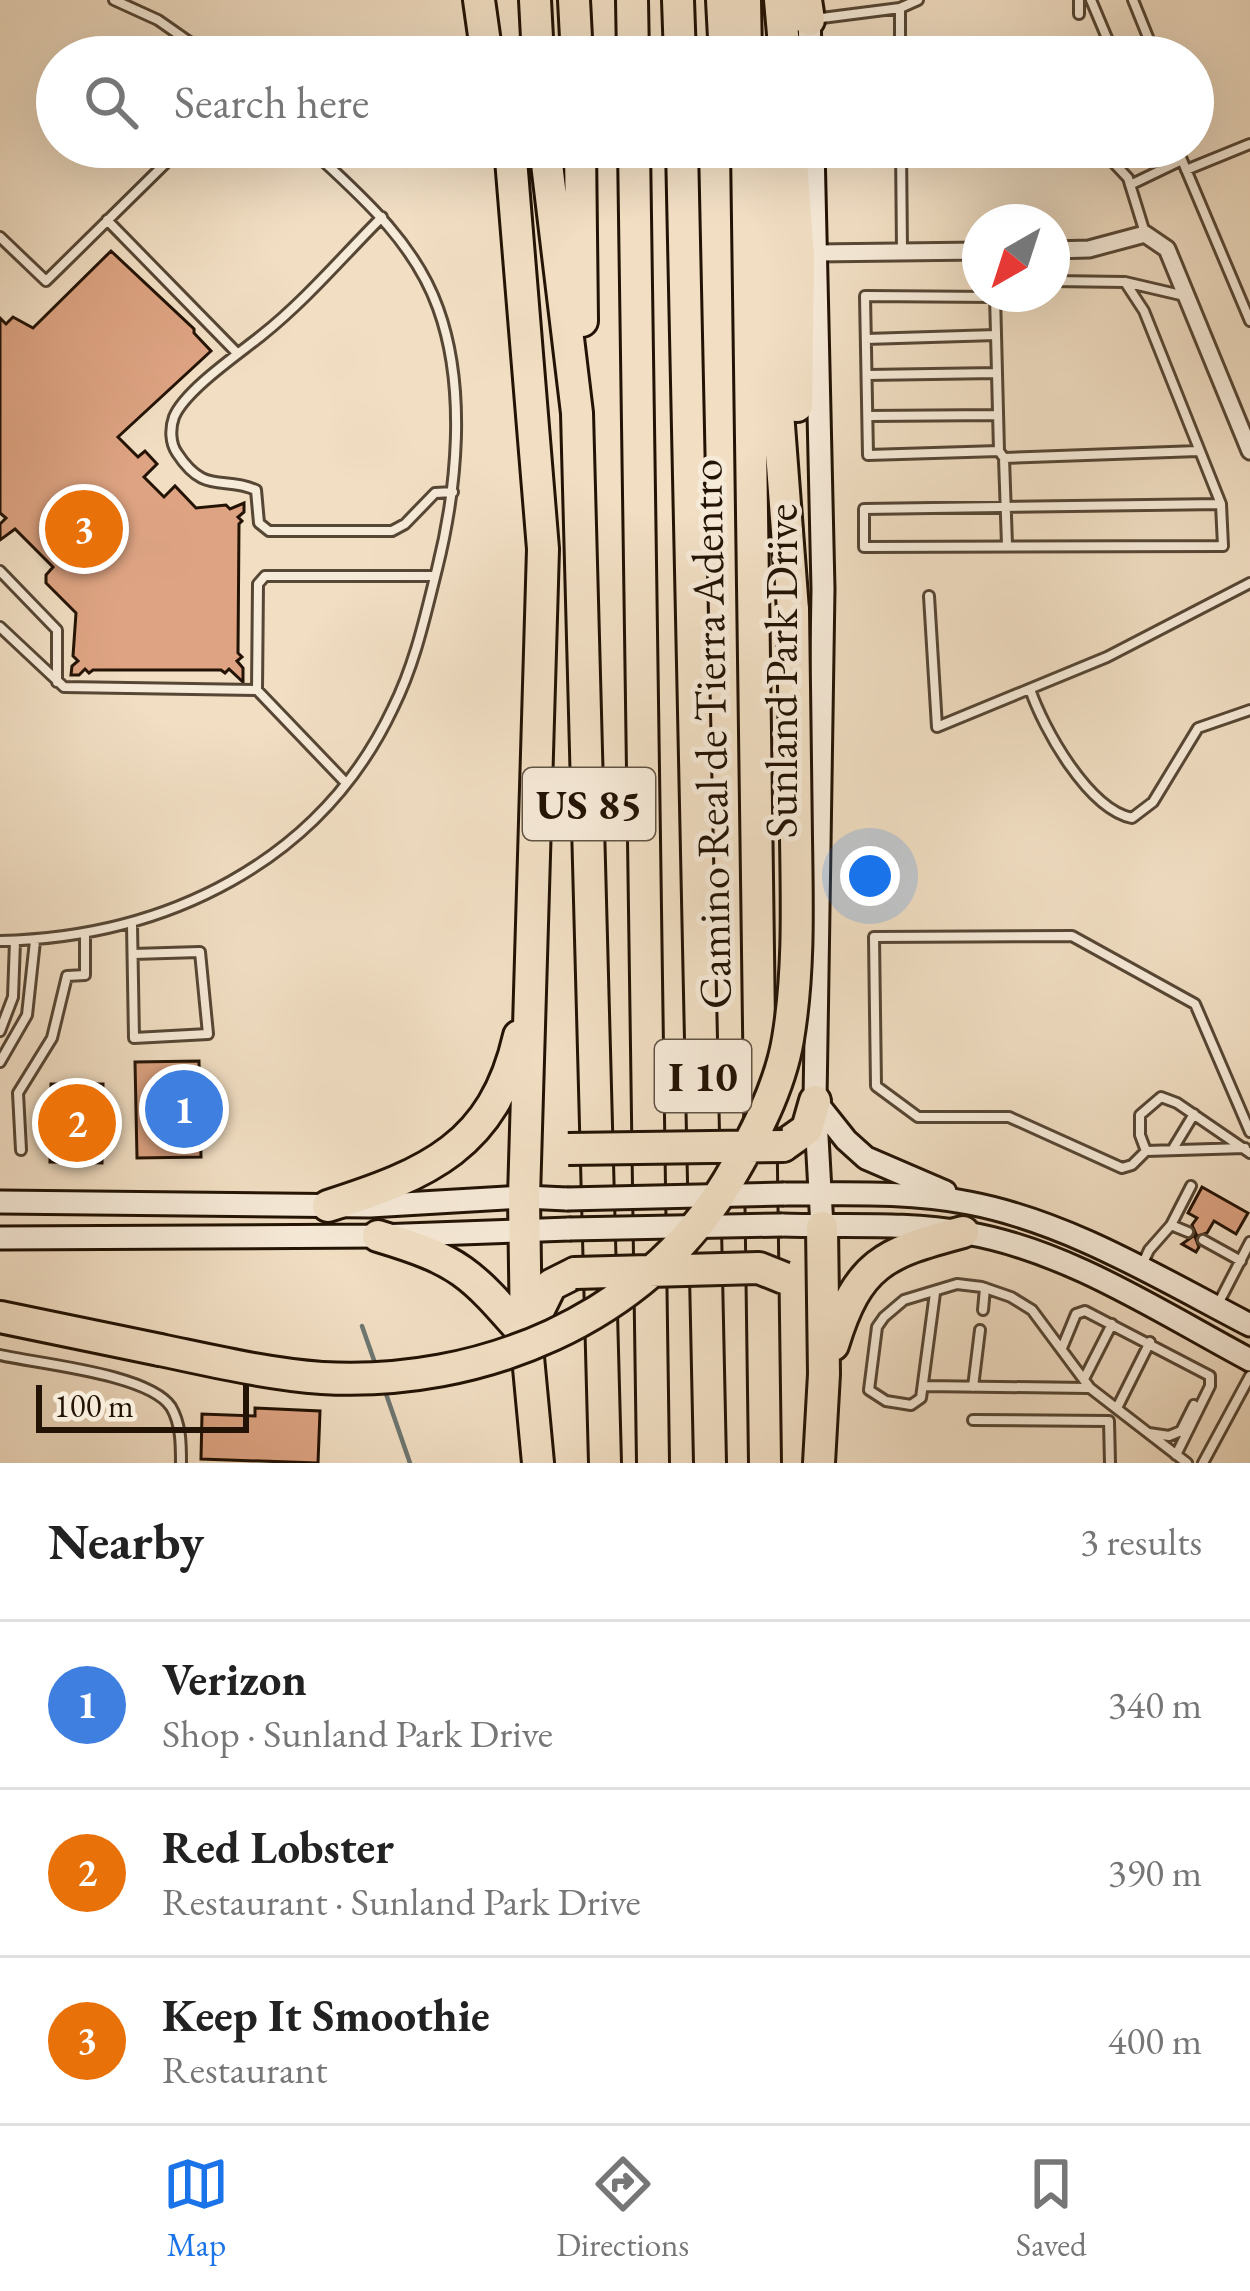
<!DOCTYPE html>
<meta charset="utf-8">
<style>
:root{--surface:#fff;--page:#f2f2f2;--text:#222;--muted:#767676;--line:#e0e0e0;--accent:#1a73e8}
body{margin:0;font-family:"EB Garamond",serif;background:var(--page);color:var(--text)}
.compass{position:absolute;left:962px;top:204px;width:108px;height:108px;border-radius:50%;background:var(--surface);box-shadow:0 12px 48px #0002;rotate:219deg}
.scale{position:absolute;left:36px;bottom:30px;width:213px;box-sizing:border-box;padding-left:12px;border:6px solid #231304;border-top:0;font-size:33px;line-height:42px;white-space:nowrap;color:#231304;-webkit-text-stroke:9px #f6ead8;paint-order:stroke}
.you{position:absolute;left:870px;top:876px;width:42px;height:42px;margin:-30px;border:9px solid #fff;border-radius:50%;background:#1a73e8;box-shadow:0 0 0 18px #1a73e833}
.badge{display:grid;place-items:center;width:78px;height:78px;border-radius:50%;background:var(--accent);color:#fff;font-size:39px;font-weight:700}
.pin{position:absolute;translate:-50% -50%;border:6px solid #fff;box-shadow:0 3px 12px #0006}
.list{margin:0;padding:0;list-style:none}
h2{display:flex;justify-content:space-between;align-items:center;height:156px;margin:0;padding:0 48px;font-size:51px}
h2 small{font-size:39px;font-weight:400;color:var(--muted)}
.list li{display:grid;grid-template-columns:78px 1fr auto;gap:36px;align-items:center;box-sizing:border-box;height:168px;padding:0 48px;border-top:3px solid var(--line)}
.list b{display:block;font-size:45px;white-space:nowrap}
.list p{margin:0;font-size:39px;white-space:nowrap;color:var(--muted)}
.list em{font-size:39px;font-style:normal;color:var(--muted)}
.icon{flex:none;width:66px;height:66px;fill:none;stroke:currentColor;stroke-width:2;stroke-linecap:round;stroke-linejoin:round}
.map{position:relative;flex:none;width:1250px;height:1463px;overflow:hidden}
.search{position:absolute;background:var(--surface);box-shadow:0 12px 48px #0002;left:36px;right:36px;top:36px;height:132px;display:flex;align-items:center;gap:30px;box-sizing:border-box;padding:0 42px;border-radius:66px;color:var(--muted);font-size:45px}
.sheet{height:660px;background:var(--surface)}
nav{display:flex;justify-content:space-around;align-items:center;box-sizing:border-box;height:168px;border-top:3px solid var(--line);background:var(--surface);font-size:33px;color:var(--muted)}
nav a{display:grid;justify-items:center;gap:6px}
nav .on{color:var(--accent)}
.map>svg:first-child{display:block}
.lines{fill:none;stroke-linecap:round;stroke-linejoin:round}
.stream{stroke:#6d7772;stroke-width:4.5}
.building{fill:#dda382;stroke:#231304;stroke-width:3}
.service-casing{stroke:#564634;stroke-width:14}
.minor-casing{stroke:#564634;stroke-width:21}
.secondary-casing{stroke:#231304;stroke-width:27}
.motorway-casing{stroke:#231304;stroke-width:36}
.service{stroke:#f6ead8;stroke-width:8}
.minor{stroke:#f6ead8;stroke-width:15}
.secondary{stroke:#f6ead8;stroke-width:21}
.motorway{stroke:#f1dec3;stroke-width:30}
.secondary-bridge-casing{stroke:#231304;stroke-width:27;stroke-linecap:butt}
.motorway-bridge-casing{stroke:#231304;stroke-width:36;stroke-linecap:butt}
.secondary-bridge{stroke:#f6ead8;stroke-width:21}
.motorway-bridge{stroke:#f1dec3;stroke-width:30}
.labels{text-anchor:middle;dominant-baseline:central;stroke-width:10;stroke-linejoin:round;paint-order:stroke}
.shield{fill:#f6ead8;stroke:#625444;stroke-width:3}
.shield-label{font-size:42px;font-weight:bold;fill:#231304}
.street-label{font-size:45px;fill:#231304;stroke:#f6ead8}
</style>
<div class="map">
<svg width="1250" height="1463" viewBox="0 0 1250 1463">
<rect width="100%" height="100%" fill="#f1dec3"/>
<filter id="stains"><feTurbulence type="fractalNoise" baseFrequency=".00167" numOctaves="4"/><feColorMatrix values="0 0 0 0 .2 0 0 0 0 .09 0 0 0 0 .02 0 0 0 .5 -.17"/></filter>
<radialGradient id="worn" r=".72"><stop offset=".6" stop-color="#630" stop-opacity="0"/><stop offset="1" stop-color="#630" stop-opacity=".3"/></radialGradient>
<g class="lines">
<path class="stream" d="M 362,1326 L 376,1366
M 384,1388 L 410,1463"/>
</g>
<path class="building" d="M 111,251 L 194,329 L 194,333 L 211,351 L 118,437 L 138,457 L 145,451 L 157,464 L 144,477 L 164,497 L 175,486 L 196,508 L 226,505 L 230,509 L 244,503 L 244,512 L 238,517 L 242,521 L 239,524 L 238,653 L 242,657 L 237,661 L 243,668 L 243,682 L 229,669 L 225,673 L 221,670 L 93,670 L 89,673 L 85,669 L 79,675 L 71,675 L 72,666 L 78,661 L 73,656 L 76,613 L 46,583 L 46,575 L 53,567 L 15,529 L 0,540 L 0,524 L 6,518 L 0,513 L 0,318 L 6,324 L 13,317 L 33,328 Z
M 199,1061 L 201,1157 L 137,1158 L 135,1062 Z
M 51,1084 L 103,1084 L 102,1163 L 50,1162 Z
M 1202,1187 L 1248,1213 L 1236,1234 L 1214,1221 L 1207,1233 L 1195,1237 L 1199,1247 L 1196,1252 L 1182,1244 L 1196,1234 L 1192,1225 L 1197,1218 L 1188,1213 Z
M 255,1408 L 320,1411 L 318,1463 L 201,1459 L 202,1414 L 255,1416 Z"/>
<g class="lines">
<defs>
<path id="service" d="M 114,0 L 158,20 L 211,57
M 1079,0 L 1079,14
M 1091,0 L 1115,57
M 1133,0 L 1156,57
M 900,8 L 918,0
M 814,19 L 900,8 L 900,57
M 1096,54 L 1097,57
M 901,147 L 902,250
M 1176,147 L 1182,160
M 901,159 L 1047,160 L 1100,155 L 1113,162 L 1128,178 L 1145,233
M 1186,170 L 1250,144
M 1130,185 L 1182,160 L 1250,321
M 382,217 C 343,256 305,301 262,335 C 240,353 185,390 174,417 C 170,428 170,443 177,453 C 205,496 223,475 256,490 L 259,523 L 269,531 L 392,531 L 405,524 L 435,493 L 453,492
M 107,220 L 236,352
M 0,237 L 46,281 L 182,147
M 1052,281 L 1125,282 L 1185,296
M 1125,282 L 1144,311 L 1221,504 L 1223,546 L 864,547 L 864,509 L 1221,504
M 995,295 L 999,451 L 1004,458 L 1007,545
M 995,297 L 865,296 L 868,455 L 999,451
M 866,339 L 996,335
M 867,375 L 997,373
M 868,416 L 998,415
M 1004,458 L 1198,451
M 0,571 L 57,630 L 57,682
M 929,596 L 937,727 L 1107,657 L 1250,583
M 0,627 L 64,687 L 257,690 L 258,584 L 265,576 L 435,576
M 1030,689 C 1043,728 1088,809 1132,818 L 1153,802 L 1198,728 L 1250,710
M 257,690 L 346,783
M 132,925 L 134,1038 L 208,1034 L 200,952 L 133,954
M 0,941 C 165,937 320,863 393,708 C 415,664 425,617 437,569 C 457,489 467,388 438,308 C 414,241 359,194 308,147
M 0,1031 L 13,997 L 15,941
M 0,1062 L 27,1015 L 35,941
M 1174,1147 L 1194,1114
M 1245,1148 L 1146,1151 L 1132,1165 L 1122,1168 L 1009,1117 L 918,1117 L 876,1086 L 874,937 L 1072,936 L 1195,1004 L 1250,1132
M 21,1150 L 18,1093 L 52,1038 L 67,976 L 85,975 L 85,935
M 1146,1151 L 1140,1135 L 1140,1115 L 1161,1097 L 1177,1103 L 1250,1153
M 1171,1225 L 1191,1186
M 1203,1240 L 1241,1261
M 1141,1267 L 1149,1250 L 1171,1225 L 1188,1232
M 935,1293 L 921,1398 L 911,1405 L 886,1401 L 869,1390 L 877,1327 L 884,1317 L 904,1300 L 957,1284 L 982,1287 L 1011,1297 L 1032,1310 L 1090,1388 L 1187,1463
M 1217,1306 L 1250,1242
M 983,1310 L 985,1288
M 1062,1348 L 1076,1314 L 1085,1311 L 1210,1376 L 1210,1386 L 1176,1455
M 0,1355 C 40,1364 149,1374 171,1407 C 181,1424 181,1444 181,1463
M 1084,1379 L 1112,1324
M 924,1386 L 1088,1388
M 973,1387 L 980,1330
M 1117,1408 L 1150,1342
M 973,1420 L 1109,1421 L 1110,1463
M 1149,1433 L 1169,1436 L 1181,1431 L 1194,1405
M 1203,1463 L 1250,1376"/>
<path id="minor" d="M 1052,250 L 1089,249 L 1145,234 L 1167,249 L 1250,451
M 816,253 L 980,251"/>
<path id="secondary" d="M 809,7 L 810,57
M 813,147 L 823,589 L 815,1101 L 822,1227
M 815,1101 L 846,1140 L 866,1158 L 945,1192
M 784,1194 C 845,1194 908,1191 969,1203 C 1069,1222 1161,1279 1250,1325
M 0,1202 L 370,1206 L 524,1197 L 567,1199
M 782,1225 C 842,1227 906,1222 966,1233 C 1067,1250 1160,1312 1250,1360
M 0,1238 L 378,1236 L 569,1229"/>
<path id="motorway" d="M 479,0 L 487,57
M 535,0 L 538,57
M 574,0 L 577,57
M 632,0 L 633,57
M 678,0 L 680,57
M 722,0 L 725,57
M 745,0 L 746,57
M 780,0 L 785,57
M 806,0 L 809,20
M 510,147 L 543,549 L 524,1197 L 526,1336 L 538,1463
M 545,147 L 577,413 L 605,1463
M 580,147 L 582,321
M 634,147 L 653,1463
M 682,147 L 710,1463
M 747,147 L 765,1463
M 771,147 L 777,399 L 793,610
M 791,147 L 799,258 L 797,406
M 783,1146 L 807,1129 L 815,1101
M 328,1206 C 428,1174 494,1146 519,1036
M 378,1236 C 461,1261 470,1272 526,1336 L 551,1285 L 575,1273
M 0,1317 L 160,1350
M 833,1345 C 858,1263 884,1253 963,1232
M 819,1463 L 824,1374 L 822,1227"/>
</defs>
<use href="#service" class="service-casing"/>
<use href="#minor" class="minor-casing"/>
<use href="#secondary" class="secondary-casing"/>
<use href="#motorway" class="motorway-casing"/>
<use href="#service" class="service"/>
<use href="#minor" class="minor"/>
<use href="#secondary" class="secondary"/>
<use href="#motorway" class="motorway"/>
<defs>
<path id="secondary-bridge" d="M 567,1199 L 784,1194
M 569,1229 L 782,1225"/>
<path id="motorway-bridge" d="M 568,1149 L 783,1146
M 575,1273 L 759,1268 L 784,1278
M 160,1350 C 213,1361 267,1374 322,1378 C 480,1387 644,1320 728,1181 C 753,1139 780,1088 788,1039 C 799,973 797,905 796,838 C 795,762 794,686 793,610"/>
</defs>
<use href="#secondary-bridge" class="secondary-bridge-casing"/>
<use href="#motorway-bridge" class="motorway-bridge-casing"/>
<use href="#secondary-bridge" class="secondary-bridge"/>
<use href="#motorway-bridge" class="motorway-bridge"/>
</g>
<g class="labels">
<g class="shield">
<rect x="523" y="768" width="132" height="72" rx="9"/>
<rect x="655" y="1040" width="96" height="72" rx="9"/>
</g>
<g class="shield-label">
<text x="589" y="804">US 85</text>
<text x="703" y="1076">I 10</text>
</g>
<g class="street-label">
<text transform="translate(781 671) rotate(-90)">Sunland Park Drive</text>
<text transform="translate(710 734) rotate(-91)">Camino Real de Tierra Adentro</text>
</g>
</g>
<rect width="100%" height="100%" filter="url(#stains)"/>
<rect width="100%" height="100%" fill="url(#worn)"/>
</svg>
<svg class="compass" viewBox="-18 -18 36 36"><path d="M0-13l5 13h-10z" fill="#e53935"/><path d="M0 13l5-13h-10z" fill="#767676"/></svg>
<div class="scale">100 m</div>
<div class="you"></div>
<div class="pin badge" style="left:184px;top:1109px;background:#3f7fe0">1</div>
<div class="pin badge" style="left:77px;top:1123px;background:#e8710a">2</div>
<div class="pin badge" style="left:84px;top:529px;background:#e8710a">3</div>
<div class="search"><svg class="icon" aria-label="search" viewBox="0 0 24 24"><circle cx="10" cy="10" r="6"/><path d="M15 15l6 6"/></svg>Search here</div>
</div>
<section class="sheet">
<h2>Nearby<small>3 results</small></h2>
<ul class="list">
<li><span class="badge" style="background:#3f7fe0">1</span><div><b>Verizon</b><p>Shop · Sunland Park Drive</p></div><em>340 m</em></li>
<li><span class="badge" style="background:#e8710a">2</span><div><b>Red Lobster</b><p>Restaurant · Sunland Park Drive</p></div><em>390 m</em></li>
<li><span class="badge" style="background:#e8710a">3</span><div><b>Keep It Smoothie</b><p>Restaurant</p></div><em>400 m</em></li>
</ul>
</section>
<nav>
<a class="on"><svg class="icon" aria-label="map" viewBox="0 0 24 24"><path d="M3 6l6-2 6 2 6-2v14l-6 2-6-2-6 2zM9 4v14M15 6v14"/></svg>Map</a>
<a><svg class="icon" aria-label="directions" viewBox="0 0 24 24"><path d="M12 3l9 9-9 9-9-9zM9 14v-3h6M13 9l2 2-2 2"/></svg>Directions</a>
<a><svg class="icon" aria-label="saved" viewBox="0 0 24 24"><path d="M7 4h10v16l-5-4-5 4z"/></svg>Saved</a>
</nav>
